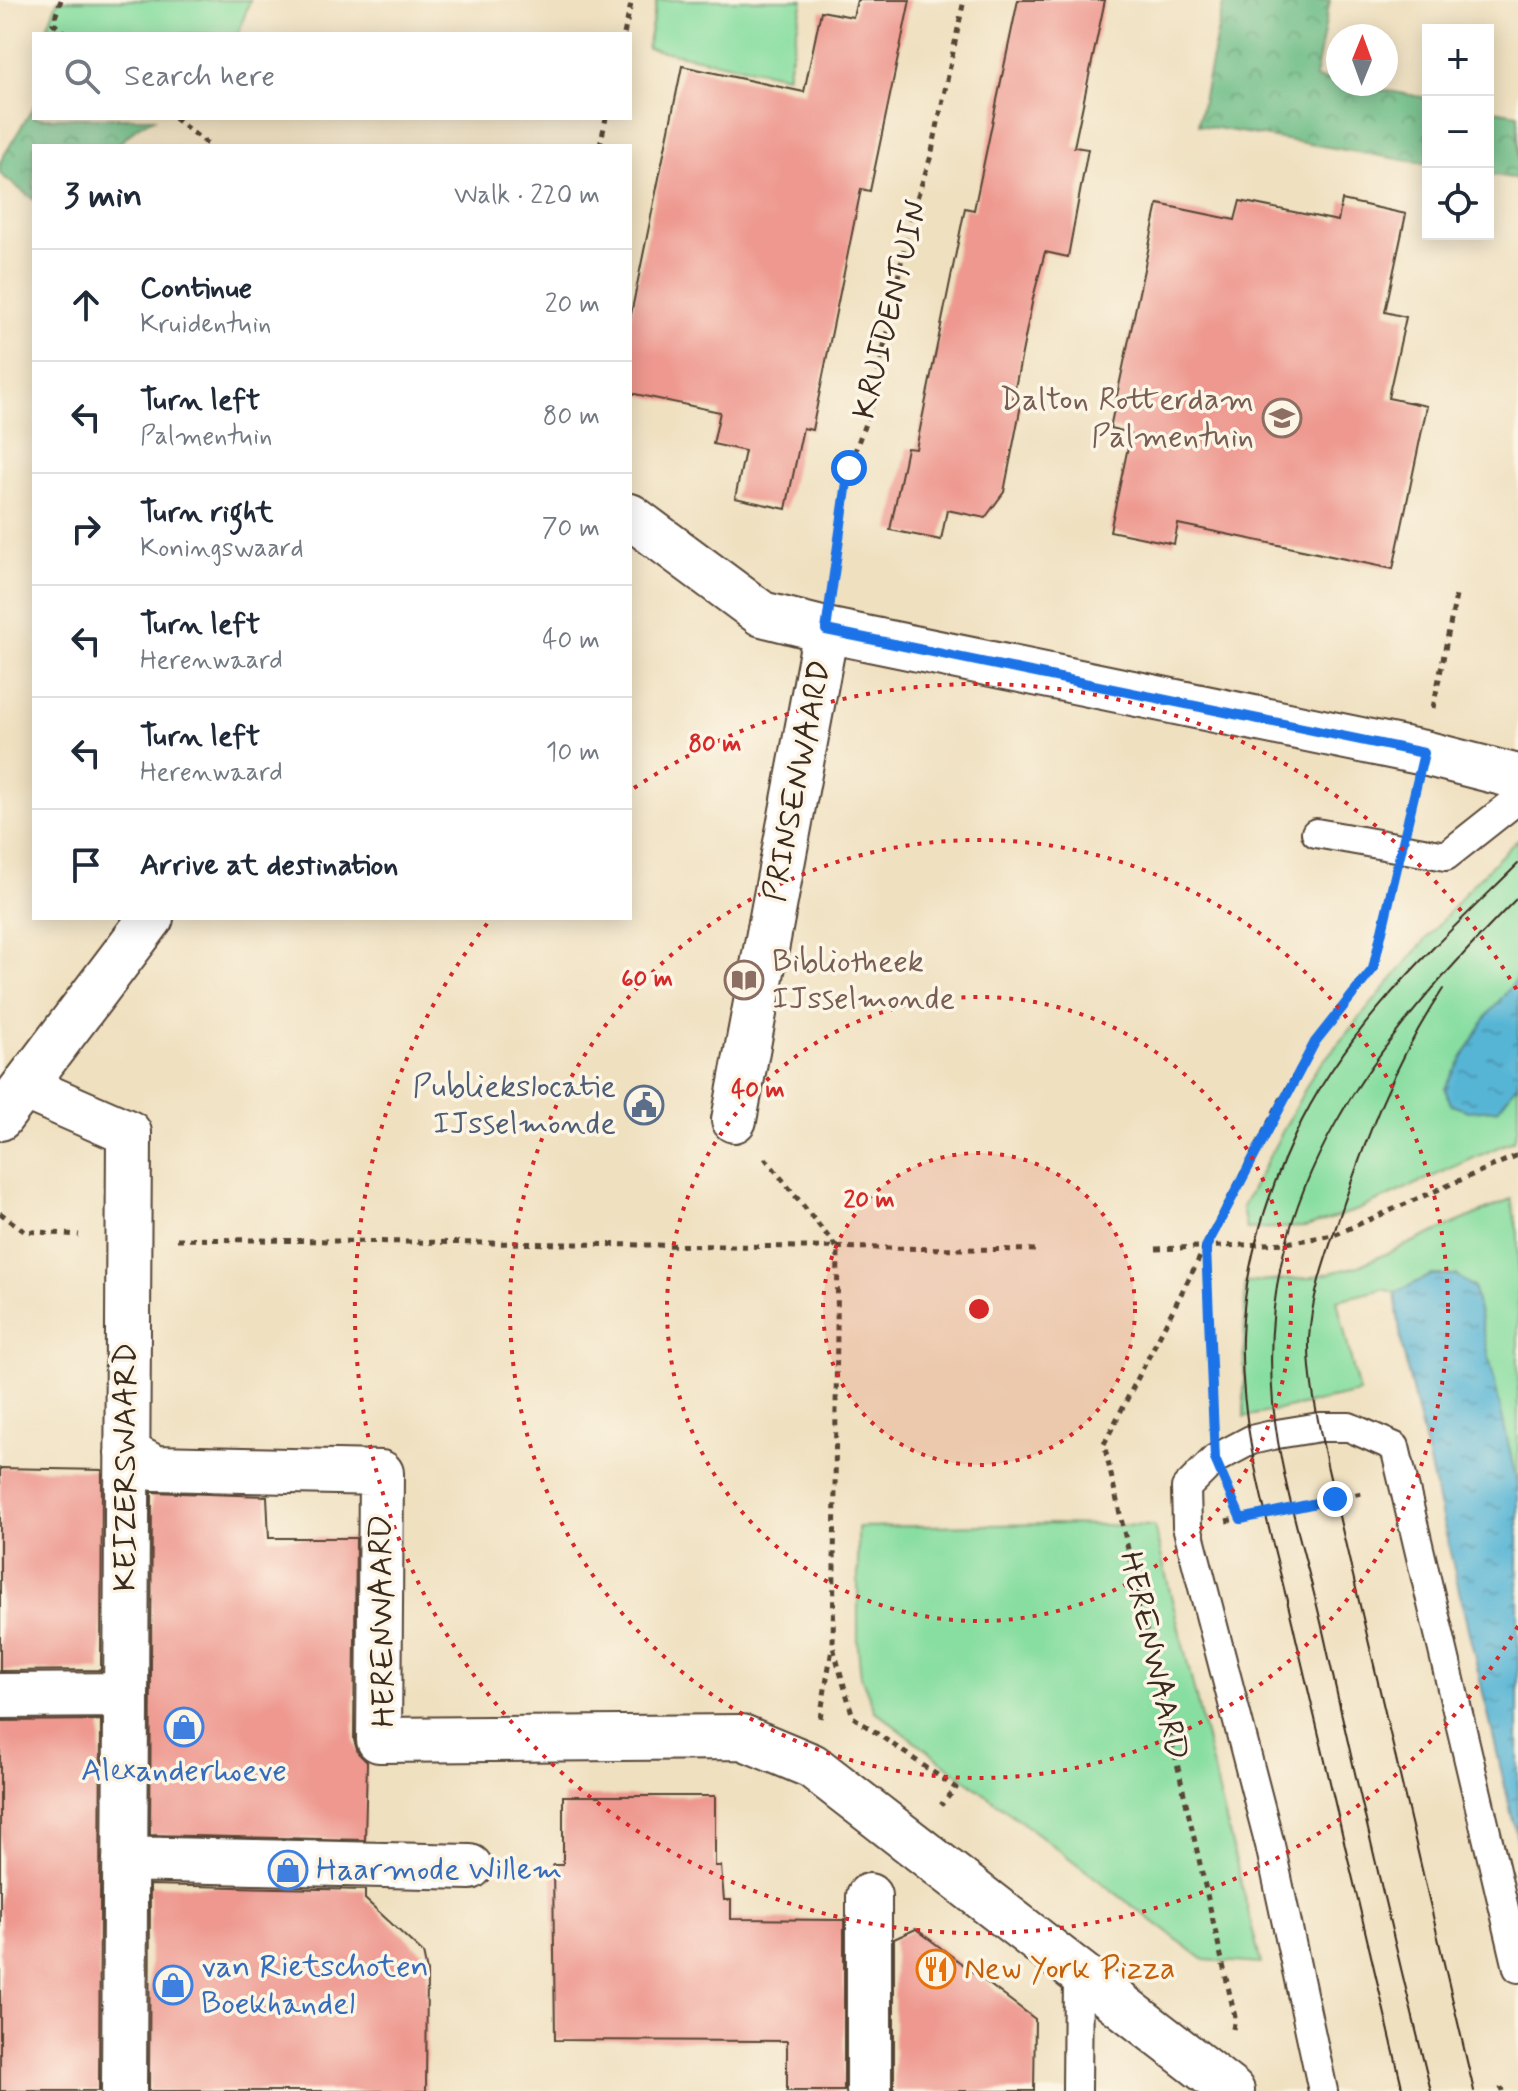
<!DOCTYPE html>
<meta charset="utf-8">
<style>
:root{--surface:#fff;--page:#f6f6f7;--text:#1f2937;--muted:#747a83;--line:#e0e1e3}
body{margin:0;font-family:Mynerve,sans-serif;background:var(--page);color:var(--text)}
.controls{position:absolute;right:24px;top:24px;display:grid;overflow:hidden;border-radius:0px;box-shadow:0 4px 20px #0003}
.controls button{width:72px;height:72px;display:grid;place-items:center;padding:0;border:0;border-bottom:2px solid var(--line);background:var(--surface);color:var(--text);font:40px sans-serif}
.compass{position:absolute;left:1326px;top:24px;width:72px;height:72px;border-radius:50%;background:var(--surface);box-shadow:0 4px 20px #0003;rotate:1deg}
.stop{position:absolute;width:24px;height:24px;margin:-18px;border:6px solid #1a73e8;border-radius:50%;background:#fff}
.stop.end{background:#1a73e8;border-color:#fff;box-shadow:0 2px 8px #0008}
.list{margin:0;padding:0;list-style:none}
h2{display:flex;justify-content:space-between;align-items:center;height:104px;margin:0;padding:0 32px;font-size:34px}
h2 small{font-size:26px;font-weight:400;color:var(--muted)}
.list li{display:grid;grid-template-columns:52px 1fr auto;gap:24px;align-items:center;box-sizing:border-box;height:112px;padding:0 32px;border-top:2px solid var(--line)}
.list b{display:block;font-size:30px;white-space:nowrap}
.list p{margin:0;font-size:26px;white-space:nowrap;color:var(--muted)}
.list em{font-size:26px;font-style:normal;color:var(--muted)}
.icon{flex:none;width:44px;height:44px;fill:none;stroke:currentColor;stroke-width:2;stroke-linecap:round;stroke-linejoin:round}
.map{position:relative;flex:none;width:1518px;height:2091px;overflow:hidden}
.search{position:absolute;background:var(--surface);box-shadow:0 4px 20px #0003;left:32px;top:32px;width:600px;height:88px;display:flex;align-items:center;gap:20px;box-sizing:border-box;padding:0 28px;border-radius:0px;color:var(--muted);font-size:30px}
.panel{position:absolute;background:var(--surface);box-shadow:0 4px 20px #0003;left:32px;top:144px;width:600px;height:776px;border-radius:0px}
.map>svg:first-child{display:block}
.grass{fill:#88dea1;stroke:#628460;stroke-width:2}
.forest{fill:url(#forest-crowns);stroke:#547452;stroke-width:2}
.water{fill:url(#water-ripples);stroke:#49707a;stroke-width:2}
.building{fill:#ee988f}
.lines{fill:none;stroke-linecap:round;stroke-linejoin:round}
.lane-casing{stroke:#564536;stroke-width:32}
.street-casing{stroke:#564536;stroke-width:48}
.path{stroke:#564536;stroke-width:5;stroke-dasharray:6 6;stroke-linecap:butt}
.lane{stroke:#fff;stroke-width:28}
.street{stroke:#fff;stroke-width:44}
.tram{stroke:#3b2a1e;stroke-width:2}
.route{stroke:#1a73e8;stroke-width:10}
.ring{fill:none;stroke:#d62828;stroke-width:4;stroke-dasharray:4 8}
.labels{text-anchor:middle;dominant-baseline:central;stroke-width:7;stroke-linejoin:round;paint-order:stroke}
.street-label{font-size:32px;fill:#3b2a1e;stroke:#fcf5e5}
.education-label{font-size:32px;fill:#785e54;stroke:#fcf5e5;text-anchor:end}
.service-label{font-size:32px;fill:#4e5e75;stroke:#fcf5e5;text-anchor:end}
.shop-label{font-size:32px;fill:#366cbe;stroke:#fcf5e5;text-anchor:start}
.food-label{font-size:32px;fill:#c56008;stroke:#fcf5e5;text-anchor:start}
.centre{fill:#d62828;stroke:#fcf5e5;stroke-width:4}
.ring-label{font-size:24px;text-anchor:middle;font-weight:bold;fill:#d62828;stroke:#fcf5e5;stroke-width:7;stroke-linejoin:round;paint-order:stroke}
</style>
<div class="map">
<svg width="1518" height="2091" viewBox="0 0 1518 2091">
<defs>
<pattern id="forest-crowns" width="20" height="18" patternUnits="userSpaceOnUse" patternTransform="scale(2)"><rect width="20" height="18" fill="#6ebd87"/><path d="M2 6a3 3 0 1 1 6 0M12 15a3 3 0 1 1 6 0" fill="none" stroke="#5c9a6e"/></pattern>
<pattern id="water-ripples" width="26" height="14" patternUnits="userSpaceOnUse" patternTransform="scale(2)"><rect width="26" height="14" fill="#57b5d5"/><path d="M2 4q2-2 4 0t4 0M15 11q2-2 4 0t4 0" fill="none" stroke="#4993ac"/></pattern>
</defs>
<rect width="100%" height="100%" fill="#fcf5e5"/>
<filter id="ink" filterUnits="userSpaceOnUse"><feTurbulence type="fractalNoise" baseFrequency=".0125" numOctaves="2"/><feDisplacementMap in="SourceGraphic" scale="16" xChannelSelector="R" yChannelSelector="G"/><feConvolveMatrix kernelMatrix="1 2 1 2 8 2 1 2 1" color-interpolation-filters="sRGB"/></filter>
<filter id="wash" filterUnits="userSpaceOnUse"><feTurbulence type="fractalNoise" baseFrequency=".006" numOctaves="4" result="noise"/><feDisplacementMap in="SourceGraphic" scale="32" xChannelSelector="R" yChannelSelector="G"/><feGaussianBlur stdDeviation="1.8" result="paint"/><feColorMatrix in="noise" values="0 0 0 0 0 0 0 0 0 0 0 0 0 0 0 0 0 1.4 0 .05"/><feComposite in="paint" operator="in"/></filter>
<g filter="url(#wash)">
<rect width="100%" height="100%" fill="#efe0c0"/>
<path class="grass" d="M 58,0 L 250,0 L 238,34 L 62,34 L 48,25 Z
M 657,0 L 803,0 L 787,76 L 647,48 Z
M 1518,839 L 1518,978 L 1486,1017 L 1497,1109 L 1518,1083 L 1518,1127 L 1514,1140 L 1358,1210 L 1306,1227 L 1246,1229 L 1242,1208 L 1314,1072 L 1472,885 Z
M 1511,1199 L 1518,1233 L 1518,1488 L 1500,1412 L 1431,1275 L 1395,1293 L 1384,1289 L 1337,1300 L 1359,1393 L 1244,1417 L 1245,1283 L 1309,1278 L 1358,1266 Z
M 1052,1524 L 1154,1526 L 1261,1964 L 1204,1960 L 875,1711 L 861,1677 L 858,1647 L 858,1527 Z"/>
<path class="forest" d="M 1224,0 L 1330,0 L 1315,78 L 1428,98 L 1428,164 L 1198,125 Z
M 34,106 L 34,118 L 156,118 L 140,125 L 116,146 L 34,146 L 34,200 L 0,174 L 0,162 Z
M 1488,109 L 1518,114 L 1518,179 L 1488,174 Z"/>
<path class="water" d="M 1518,978 L 1518,1083 L 1498,1109 L 1468,1111 L 1451,1105 L 1445,1088 L 1486,1017 Z
M 1431,1275 L 1456,1275 L 1474,1288 L 1518,1488 L 1518,1842 L 1402,1347 L 1395,1293 Z"/>
<g id="blocks">
<path class="building" d="M 857,0 L 910,0 L 870,191 L 861,189 L 812,430 L 803,428 L 786,509 L 735,498 L 745,451 L 713,444 L 720,412 L 630,393 L 630,319 L 682,66 L 804,92 L 821,11 L 853,17 Z
M 1018,0 L 1105,0 L 1074,147 L 1088,149 L 1068,257 L 1045,252 L 1033,298 L 1013,398 L 1022,400 L 1004,492 L 985,518 L 947,510 L 941,540 L 890,530 L 907,448 L 916,449 L 965,208 L 974,210 Z
M 1342,200 L 1406,214 L 1385,312 L 1406,317 L 1388,398 L 1427,406 L 1393,569 L 1178,524 L 1174,544 L 1110,531 L 1131,433 L 1110,428 L 1158,204 L 1235,220 L 1240,201 L 1338,221 Z
M 0,1468 L 102,1470 L 101,1670 L 0,1671 Z
M 152,1492 L 267,1496 L 269,1538 L 356,1538 L 354,1740 L 358,1753 L 367,1762 L 365,1840 L 150,1835 Z
M 101,1720 L 99,2091 L 0,2091 L 0,1721 Z
M 563,1796 L 715,1796 L 715,1866 L 721,1866 L 724,1900 L 731,1900 L 731,1919 L 844,1920 L 844,2091 L 787,2091 L 787,2041 L 555,2040 L 553,1865 L 563,1865 Z
M 150,1885 L 365,1890 L 365,1899 L 423,1953 L 427,1972 L 426,2091 L 149,2091 Z
M 916,1929 L 1035,2019 L 1034,2091 L 894,2091 L 894,1939 Z"/>
</g>
</g>
<g filter="url(#ink)">
<use href="#blocks" fill-opacity="0" stroke="#564536" stroke-width="2"/>
<g class="lines">
<defs>
<path id="lane" d="M 1316,833 L 1446,856 L 1518,799
M 1077,2091 L 1078,1974
M 1323,2091 L 1270,1845 L 1187,1526 L 1186,1488 L 1215,1459 L 1251,1440 L 1277,1434 L 1320,1427 L 1349,1427 L 1395,1447 L 1518,1968"/>
<path id="street" d="M 630,516 L 762,614 L 826,630 L 1424,753 L 1518,777
M 26,1088 L 129,1133 L 124,2091
M 0,1118 L 151,918
M 734,1120 L 826,630
M 127,1453 L 155,1468 L 381,1473 L 379,1740 L 742,1737 L 812,1766 L 1232,2091
M 0,1696 L 126,1695
M 125,1859 L 470,1867
M 869,1896 L 869,2091"/>
</defs>
<use href="#lane" class="lane-casing"/>
<use href="#street" class="street-casing"/>
<path class="path" d="M 61,0 L 53,23 L 66,34
M 624,34 L 632,0
M 174,118 L 210,146
M 600,146 L 606,118
M 833,583 L 849,468 L 872,404 L 910,219 L 931,156 L 964,0
M 1433,708 L 1457,591
M 765,1158 L 838,1249 L 833,1647 L 853,1717 L 956,1788 L 941,1805
M 0,1213 L 24,1231 L 79,1235
M 177,1239 L 1040,1250
M 1206,1248 L 1214,1414
M 1156,1249 L 1286,1243 L 1334,1235 L 1518,1155
M 1233,1500 L 1241,1519
M 1226,1521 L 1362,1493
M 820,1718 L 832,1649
M 1233,2029 L 1235,2017 L 1104,1444 L 1279,1103 L 1315,1042 L 1373,969 L 1392,889
M 1501,2087 L 1502,2091"/>
<use href="#lane" class="lane"/>
<use href="#street" class="street"/>
<path class="tram" d="M 1443,989 C 1395,1061 1365,1140 1338,1221 C 1325,1259 1311,1298 1309,1339 C 1308,1381 1319,1423 1327,1465 L 1474,2091
M 1403,2091 C 1367,1939 1331,1786 1295,1634 C 1273,1537 1239,1437 1242,1337 C 1244,1268 1265,1200 1294,1137 C 1344,1028 1434,947 1518,864
M 1431,2091 C 1393,1938 1357,1785 1323,1631 C 1306,1555 1280,1480 1273,1403 C 1254,1189 1377,1040 1518,897"/>
</g>
</g>
<g class="lines" filter="url(#ink)">
<path class="route" d="M 849,468 L 826,630 L 1424,753 L 1373,969 L 1315,1042 L 1206,1247 L 1215,1459 L 1241,1519 L 1335,1499"/>
</g>
<circle cx="979" cy="1309" r="156" fill="#d62828" fill-opacity=".12"/>
<g class="ring">
<circle cx="979" cy="1309" r="156"/>
<circle cx="979" cy="1309" r="312"/>
<circle cx="979" cy="1309" r="469"/>
<path d="M1518 1626A625 625 0 1 1 490 920M634 788A625 625 0 0 1 1518 992"/>
</g>
<defs>
<symbol id="school-ring" viewBox="-11 -11 22 22"><circle r="9.5" fill="#fcf5e5" stroke="#8d6e63" stroke-width="1.5"/><path d="M0-5L7-2L0 1L-7-2ZM-4 1L0 2.5L4 1V4Q0 6-4 4Z" fill="#8d6e63"/></symbol>
<symbol id="library-ring" viewBox="-11 -11 22 22"><circle r="9.5" fill="#fcf5e5" stroke="#8d6e63" stroke-width="1.5"/><path d="M-6-4Q-3-5.5-.7-3.5V5Q-3 3-6 4ZM6-4Q3-5.5 .7-3.5V5Q3 3 6 4Z" fill="#8d6e63"/></symbol>
<symbol id="civic-ring" viewBox="-11 -11 22 22"><circle r="9.5" fill="#fcf5e5" stroke="#5c6f8a" stroke-width="1.5"/><path d="M-.6-6.5H3V-4.5H.6V-3L4-1V1h2V6H-6V1h2V-1L-.6-3ZM-1.2 2.5V6h2.4V2.5Z" fill="#5c6f8a"/></symbol>
<symbol id="shop-ring" viewBox="-11 -11 22 22"><circle r="9.5" fill="#fcf5e5" stroke="#3f7fe0" stroke-width="1.5"/><path d="M-5-2.5h2.3a2.7 3.5 0 0 1 5.4 0H5L5.5 6h-11ZM-1.5-2.5h3a1.5 2.3 0 0 0-3 0Z" fill="#3f7fe0"/></symbol>
<symbol id="restaurant-ring" viewBox="-11 -11 22 22"><circle r="9.5" fill="#fcf5e5" stroke="#e8710a" stroke-width="1.5"/><path d="M-5-6h1v4h1v-4h1v4h1v-4h1v5L-1.5 .5V6h-2V.5L-5-1ZM5-6V6H3V1.5H1.5Q1.5-4 5-6Z" fill="#e8710a"/></symbol>
</defs>
<g fill-rule="evenodd">
<use href="#school-ring" x="1260" y="396" width="44" height="44"/>
<use href="#library-ring" x="722" y="958" width="44" height="44"/>
<use href="#civic-ring" x="622" y="1083" width="44" height="44"/>
<use href="#shop-ring" x="162" y="1705" width="44" height="44"/>
<use href="#shop-ring" x="266" y="1848" width="44" height="44"/>
<use href="#restaurant-ring" x="914" y="1947" width="44" height="44"/>
<use href="#shop-ring" x="151" y="1963" width="44" height="44"/>
</g>
<g class="labels">
<g class="street-label">
<text transform="translate(891 310) rotate(-76)">KRUIDENTUIN</text>
<text transform="translate(798 781) rotate(-79)">PRINSENWAARD</text>
<text transform="translate(126 1467) rotate(-90)">KEIZERSWAARD</text>
<text transform="translate(383 1621) rotate(-91)">HERENWAARD</text>
<text transform="translate(1153 1656) rotate(77)">HERENWAARD</text>
</g>
<g class="education-label">
<text x="1254" y="400">Dalton Rotterdam<tspan x="1254" dy="37">Palmentuin</tspan></text>
<text x="772" y="962" text-anchor="start">Bibliotheek<tspan x="772" dy="37">IJsselmonde</tspan></text>
</g>
<g class="service-label">
<text x="616" y="1087">Publiekslocatie<tspan x="616" dy="37">IJsselmonde</tspan></text>
</g>
<g class="shop-label">
<text x="184" y="1771" text-anchor="middle">Alexanderhoeve</text>
<text x="316" y="1870">Haarmode Willem</text>
<text x="201" y="1967">van Rietschoten<tspan x="201" dy="37">Boekhandel</tspan></text>
</g>
<g class="food-label">
<text x="964" y="1969">New York Pizza</text>
</g>
</g>
<circle cx="979" cy="1309" r="12" class="centre"/>
<g class="ring-label">
<text x="715" y="751">80 m</text>
<text x="647" y="986">60 m</text>
<text x="758" y="1097">40 m</text>
<text x="869" y="1207">20 m</text>
</g>
</svg>
<div class="controls">
<button>+</button>
<button>−</button>
<button><svg class="icon" aria-label="locate" viewBox="0 0 24 24"><circle cx="12" cy="12" r="6"/><path d="M12 2v4M12 18v4M2 12h4M18 12h4"/></svg></button>
</div>
<svg class="compass" viewBox="-18 -18 36 36"><path d="M0-13l5 13h-10z" fill="#e53935"/><path d="M0 13l5-13h-10z" fill="#747a83"/></svg>
<div class="stop" style="left:849px;top:468px"></div>
<div class="stop end" style="left:1335px;top:1499px"></div>
<div class="search"><svg class="icon" aria-label="search" viewBox="0 0 24 24"><circle cx="10" cy="10" r="6"/><path d="M15 15l6 6"/></svg>Search here</div>
<section class="panel">
<h2>3 min<small>Walk · 220 m</small></h2>
<ul class="list">
<li><svg class="icon" aria-label="ahead" viewBox="0 0 24 24"><path d="M12 20V5M6 11l6-6 6 6"/></svg><div><b>Continue</b><p>Kruidentuin</p></div><em>20 m</em></li>
<li><svg class="icon" aria-label="left" viewBox="0 0 24 24"><path d="M17 20v-9H6M10 6l-5 5 5 5"/></svg><div><b>Turn left</b><p>Palmentuin</p></div><em>80 m</em></li>
<li><svg class="icon" aria-label="right" viewBox="0 0 24 24"><path d="M7 20v-9h11M14 6l5 5-5 5"/></svg><div><b>Turn right</b><p>Koningswaard</p></div><em>70 m</em></li>
<li><svg class="icon" aria-label="left" viewBox="0 0 24 24"><path d="M17 20v-9H6M10 6l-5 5 5 5"/></svg><div><b>Turn left</b><p>Herenwaard</p></div><em>40 m</em></li>
<li><svg class="icon" aria-label="left" viewBox="0 0 24 24"><path d="M17 20v-9H6M10 6l-5 5 5 5"/></svg><div><b>Turn left</b><p>Herenwaard</p></div><em>10 m</em></li>
<li><svg class="icon" aria-label="arrive" viewBox="0 0 24 24"><path d="M6 21V4h12l-3 4 3 4H6"/></svg><div><b>Arrive at destination</b></div></li>
</ul>
</section>
</div>
